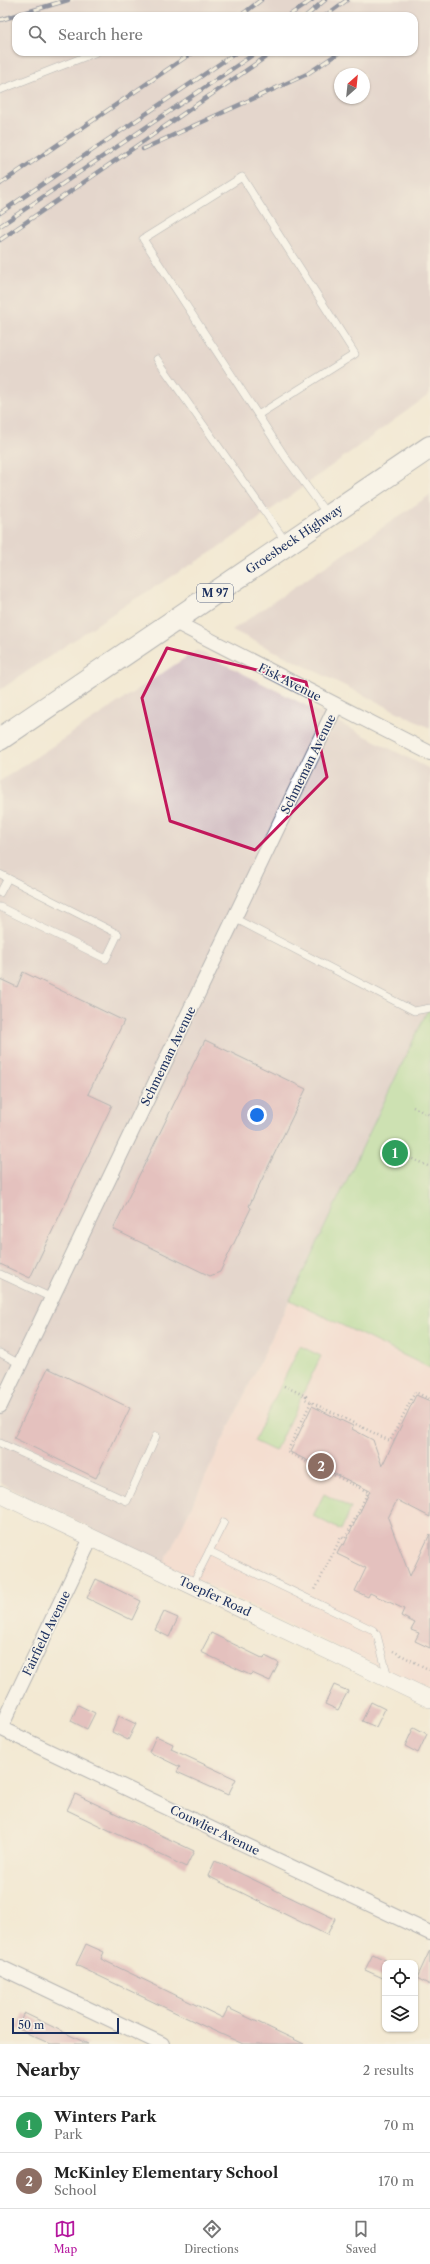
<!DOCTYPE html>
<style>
:root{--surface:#fff;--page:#f2f2f2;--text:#222;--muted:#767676;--line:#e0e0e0;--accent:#b5179e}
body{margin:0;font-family:"Libre Caslon Text",serif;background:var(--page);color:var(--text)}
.controls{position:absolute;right:12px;bottom:12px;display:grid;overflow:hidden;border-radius:8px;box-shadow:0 1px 3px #0004}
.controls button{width:36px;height:36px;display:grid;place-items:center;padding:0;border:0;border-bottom:1px solid var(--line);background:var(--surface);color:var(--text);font:20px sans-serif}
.compass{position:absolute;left:334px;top:68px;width:36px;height:36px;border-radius:50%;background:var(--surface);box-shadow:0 1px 3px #0004;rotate:27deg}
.scale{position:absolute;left:12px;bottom:10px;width:107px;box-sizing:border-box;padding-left:4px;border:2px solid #1b2f5e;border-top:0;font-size:11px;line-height:14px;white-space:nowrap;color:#1b2f5e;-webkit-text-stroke:3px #f7f3e8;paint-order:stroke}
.you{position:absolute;left:257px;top:1115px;width:14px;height:14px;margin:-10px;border:3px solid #fff;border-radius:50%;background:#1a73e8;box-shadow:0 0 0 6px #1a73e833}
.badge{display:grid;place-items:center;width:26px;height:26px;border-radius:50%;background:var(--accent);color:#fff;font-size:13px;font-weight:700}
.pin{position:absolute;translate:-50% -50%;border:2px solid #fff;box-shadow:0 1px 4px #0006}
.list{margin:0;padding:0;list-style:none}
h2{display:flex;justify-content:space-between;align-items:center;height:52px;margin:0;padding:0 16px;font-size:17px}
h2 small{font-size:13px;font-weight:400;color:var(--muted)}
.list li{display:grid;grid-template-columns:26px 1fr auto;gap:12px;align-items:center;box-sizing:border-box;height:56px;padding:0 16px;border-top:1px solid var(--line)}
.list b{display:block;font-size:15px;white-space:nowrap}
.list p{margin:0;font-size:13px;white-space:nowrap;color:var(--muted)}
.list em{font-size:13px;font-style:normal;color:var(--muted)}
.icon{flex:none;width:22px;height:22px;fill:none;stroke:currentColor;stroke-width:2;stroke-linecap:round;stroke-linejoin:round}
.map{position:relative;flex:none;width:430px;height:2044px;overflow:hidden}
.search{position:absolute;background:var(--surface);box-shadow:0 1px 3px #0004;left:12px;right:12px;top:12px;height:44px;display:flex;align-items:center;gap:10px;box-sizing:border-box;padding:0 14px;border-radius:12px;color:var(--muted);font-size:15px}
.sheet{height:164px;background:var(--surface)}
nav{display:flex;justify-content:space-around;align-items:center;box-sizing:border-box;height:56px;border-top:1px solid var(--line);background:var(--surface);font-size:11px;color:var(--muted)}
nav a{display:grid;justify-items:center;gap:2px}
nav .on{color:var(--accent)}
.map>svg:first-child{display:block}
.built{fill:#f7d0cd}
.industrial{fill:#d2bec3;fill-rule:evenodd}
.green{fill:#a1d88a;stroke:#5e8474}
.building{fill:#d390a4}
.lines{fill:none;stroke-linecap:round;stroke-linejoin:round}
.service-casing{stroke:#677087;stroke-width:8}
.minor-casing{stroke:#677087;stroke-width:16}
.tertiary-casing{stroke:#677087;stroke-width:18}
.primary-casing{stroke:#677087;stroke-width:24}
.path{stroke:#677087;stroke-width:2.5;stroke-dasharray:1 3;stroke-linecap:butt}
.service{stroke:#fff;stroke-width:7}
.minor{stroke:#fff;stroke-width:14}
.tertiary{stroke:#fff;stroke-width:17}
.primary{stroke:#fff;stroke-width:22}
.rail-casing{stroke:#1b2f5e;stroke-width:4.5}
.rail{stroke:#f7f3e8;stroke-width:3;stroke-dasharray:9;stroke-linecap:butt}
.marked{fill:none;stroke:#c2185b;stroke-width:3;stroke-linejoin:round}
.labels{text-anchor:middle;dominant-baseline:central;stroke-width:3;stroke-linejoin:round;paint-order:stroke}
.shield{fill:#f7f3e8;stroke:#5d6a87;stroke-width:1}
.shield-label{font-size:11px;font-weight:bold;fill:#1b2f5e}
.street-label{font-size:12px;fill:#1b2f5e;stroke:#f7f3e8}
</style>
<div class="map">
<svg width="430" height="2044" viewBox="0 0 430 2044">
<rect width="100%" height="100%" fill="#f7f3e8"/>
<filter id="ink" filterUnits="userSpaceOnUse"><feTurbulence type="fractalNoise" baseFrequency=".025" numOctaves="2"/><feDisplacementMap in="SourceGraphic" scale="8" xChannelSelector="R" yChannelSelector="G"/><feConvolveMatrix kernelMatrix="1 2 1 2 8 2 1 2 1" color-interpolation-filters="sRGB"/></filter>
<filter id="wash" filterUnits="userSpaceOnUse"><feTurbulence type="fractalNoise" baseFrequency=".012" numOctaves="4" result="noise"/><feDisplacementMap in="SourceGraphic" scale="16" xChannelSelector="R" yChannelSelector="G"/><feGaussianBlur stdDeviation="0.9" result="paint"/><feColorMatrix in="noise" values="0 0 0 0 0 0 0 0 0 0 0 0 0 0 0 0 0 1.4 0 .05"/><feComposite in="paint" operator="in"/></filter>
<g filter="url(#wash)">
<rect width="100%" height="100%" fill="#f3e9d3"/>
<path class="built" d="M 290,1300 L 430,1368 L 430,1691 L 164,1564 Z"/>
<path class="industrial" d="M 0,0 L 430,0 L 430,394 L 220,547 L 127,604 L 0,690 ZM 16,16 L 414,16 L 414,52 L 16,52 ZM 340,74 L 364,74 L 364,98 L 340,98 Z
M 430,495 L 430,728 L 232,630 Z
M 197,650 L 430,769 L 430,1005 L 164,1564 L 0,1483 L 0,781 Z"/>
<path class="green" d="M 430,1005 L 430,1368 L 290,1300 Z
M 300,1346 L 321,1356 L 275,1451 L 254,1441 Z
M 324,1494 L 351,1508 L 341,1530 L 313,1516 Z"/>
<g id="blocks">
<path class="building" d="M 23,972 L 124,1021 L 88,1094 L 112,1105 L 30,1278 L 0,1264 L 0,979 L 17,987 Z
M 205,1040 L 306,1089 L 249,1206 L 251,1208 L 220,1272 L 210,1276 L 113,1229 Z
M 48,1368 L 130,1408 L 96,1478 L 14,1438 Z
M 416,1395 L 430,1401 L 430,1517 L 397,1500 L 388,1518 L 410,1576 L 430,1534 L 430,1648 L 415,1641 L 419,1633 L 411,1630 L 415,1623 L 401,1616 L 404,1609 L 370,1593 L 368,1597 L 355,1591 L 366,1568 L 337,1554 L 342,1544 L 344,1545 L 370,1491 L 290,1452 L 312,1406 L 353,1426 L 352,1429 L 373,1440 L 382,1466 Z
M 96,1579 L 141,1601 L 132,1620 L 87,1598 Z
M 164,1612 L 178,1618 L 169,1637 L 155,1630 Z
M 211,1633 L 264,1659 L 265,1656 L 279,1663 L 270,1681 L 252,1673 L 250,1675 L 201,1652 Z
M 334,1685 L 348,1691 L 338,1710 L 325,1704 Z
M 371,1702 L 385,1709 L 376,1727 L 362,1721 Z
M 78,1705 L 95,1713 L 87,1729 L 71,1721 Z
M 119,1716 L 136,1724 L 128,1740 L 112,1732 Z
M 414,1727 L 427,1734 L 418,1753 L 405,1746 Z
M 156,1736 L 173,1744 L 171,1749 L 236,1779 L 228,1795 L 177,1772 L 180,1767 L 149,1752 Z
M 75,1794 L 194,1851 L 186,1867 L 67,1810 Z
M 215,1861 L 335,1919 L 327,1935 L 208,1876 Z
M 86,1944 L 104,1952 L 101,1959 L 223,2018 L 228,2008 L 304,2044 L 243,2044 L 210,2029 L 76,1965 Z
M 430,1950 L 430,1985 L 417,1978 Z
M 373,1954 L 385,1960 L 385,1979 L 365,1970 Z
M 24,2013 L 47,2024 L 88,2044 L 51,2044 L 35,2037 L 17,2028 Z"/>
</g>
</g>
<g filter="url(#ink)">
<use href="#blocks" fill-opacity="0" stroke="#677087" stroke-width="1"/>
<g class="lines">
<defs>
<path id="service" d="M 0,90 L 97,52
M 157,359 L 286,542
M 258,415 L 355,354 L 242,177 L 143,239 L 286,458 L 327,514
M 0,874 L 118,934 L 106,959 L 0,907
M 0,893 L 8,878
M 234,918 L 414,1011 L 430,1008
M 0,1274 L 52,1298
M 0,1353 L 20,1364
M 0,1443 L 127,1501 L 156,1436
M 209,1551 L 373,1630 L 377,1635 L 388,1677
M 192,1585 L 224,1522"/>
<path id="minor" d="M 173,621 L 430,753
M 0,1406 L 336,706
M 0,1728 L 430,1933
M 0,1729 L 91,1538
M 0,1967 L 162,2044"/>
<path id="tertiary" d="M 0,1494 L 430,1699"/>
<path id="primary" d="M 0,739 L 430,447"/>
</defs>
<use href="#service" class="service-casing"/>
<use href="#minor" class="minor-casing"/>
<use href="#tertiary" class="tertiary-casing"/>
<use href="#primary" class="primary-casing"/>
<path class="path" d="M 413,1107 L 430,1115
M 387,1147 L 430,1167
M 284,1386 L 306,1396 L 305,1399 L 390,1441 L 415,1392 L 430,1399
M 311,1402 L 287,1452 L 368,1492 L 345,1539 L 341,1537 L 315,1590
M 393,1651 L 430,1670"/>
<use href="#service" class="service"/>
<use href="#minor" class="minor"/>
<use href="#tertiary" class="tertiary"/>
<use href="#primary" class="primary"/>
<defs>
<path id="rail" d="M 240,16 L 261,0
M 288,16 L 312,0
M 306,16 L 325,0
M 325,16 L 347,0
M 0,20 L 68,0
M 143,149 L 307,74 L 340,52
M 0,184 L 193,52
M 0,213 L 237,52
M 0,226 L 257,52
M 0,240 L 273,52"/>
</defs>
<use href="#rail" class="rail-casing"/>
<use href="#rail" class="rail"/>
</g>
</g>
<path d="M0 0H430V2044H0ZM 167,648 L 306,682 L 327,777 L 255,850 L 170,821 L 142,698 Z" fill="#f3e9d3" fill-opacity=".55" fill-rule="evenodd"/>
<path class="marked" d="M 167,648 L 306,682 L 327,777 L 255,850 L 170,821 L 142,698 Z"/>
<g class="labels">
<rect class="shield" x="197" y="584" width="36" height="18" rx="3"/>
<g class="shield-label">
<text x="215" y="593">M 97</text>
</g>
<g class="street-label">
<text transform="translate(294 539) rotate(-34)">Groesbeck Highway</text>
<text transform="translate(290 682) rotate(27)">Fisk Avenue</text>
<text transform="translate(308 764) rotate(-64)">Schmeman Avenue</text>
<text transform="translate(168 1056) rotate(-64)">Schmeman Avenue</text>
<text transform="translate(215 1596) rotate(25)">Toepfer Road</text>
<text transform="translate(46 1633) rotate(-64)">Fairfield Avenue</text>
<text transform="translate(215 1830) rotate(26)">Couwlier Avenue</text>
</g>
</g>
</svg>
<div class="controls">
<button><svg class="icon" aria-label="locate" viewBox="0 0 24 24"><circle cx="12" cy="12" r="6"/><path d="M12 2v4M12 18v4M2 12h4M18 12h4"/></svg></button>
<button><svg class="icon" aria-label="layers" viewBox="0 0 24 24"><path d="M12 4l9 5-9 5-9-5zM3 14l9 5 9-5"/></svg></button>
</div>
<svg class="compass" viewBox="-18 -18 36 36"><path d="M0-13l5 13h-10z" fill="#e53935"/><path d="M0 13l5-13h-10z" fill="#767676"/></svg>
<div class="scale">50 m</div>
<div class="you"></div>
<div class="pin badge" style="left:395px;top:1153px;background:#2e9e5b">1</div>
<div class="pin badge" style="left:321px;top:1466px;background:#8d6e63">2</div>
<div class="search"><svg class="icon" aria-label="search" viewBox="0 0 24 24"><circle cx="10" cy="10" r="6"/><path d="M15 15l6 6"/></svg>Search here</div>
</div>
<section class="sheet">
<h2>Nearby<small>2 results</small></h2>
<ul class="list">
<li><span class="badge" style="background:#2e9e5b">1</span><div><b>Winters Park</b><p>Park</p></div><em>70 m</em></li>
<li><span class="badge" style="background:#8d6e63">2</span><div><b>McKinley Elementary School</b><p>School</p></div><em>170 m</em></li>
</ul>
</section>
<nav>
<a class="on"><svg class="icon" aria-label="map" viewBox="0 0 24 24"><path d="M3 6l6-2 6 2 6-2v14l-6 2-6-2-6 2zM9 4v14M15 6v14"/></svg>Map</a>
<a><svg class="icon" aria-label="directions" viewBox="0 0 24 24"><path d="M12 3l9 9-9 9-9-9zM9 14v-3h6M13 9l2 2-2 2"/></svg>Directions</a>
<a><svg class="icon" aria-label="saved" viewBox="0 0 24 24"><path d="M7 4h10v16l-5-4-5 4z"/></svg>Saved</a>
</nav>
